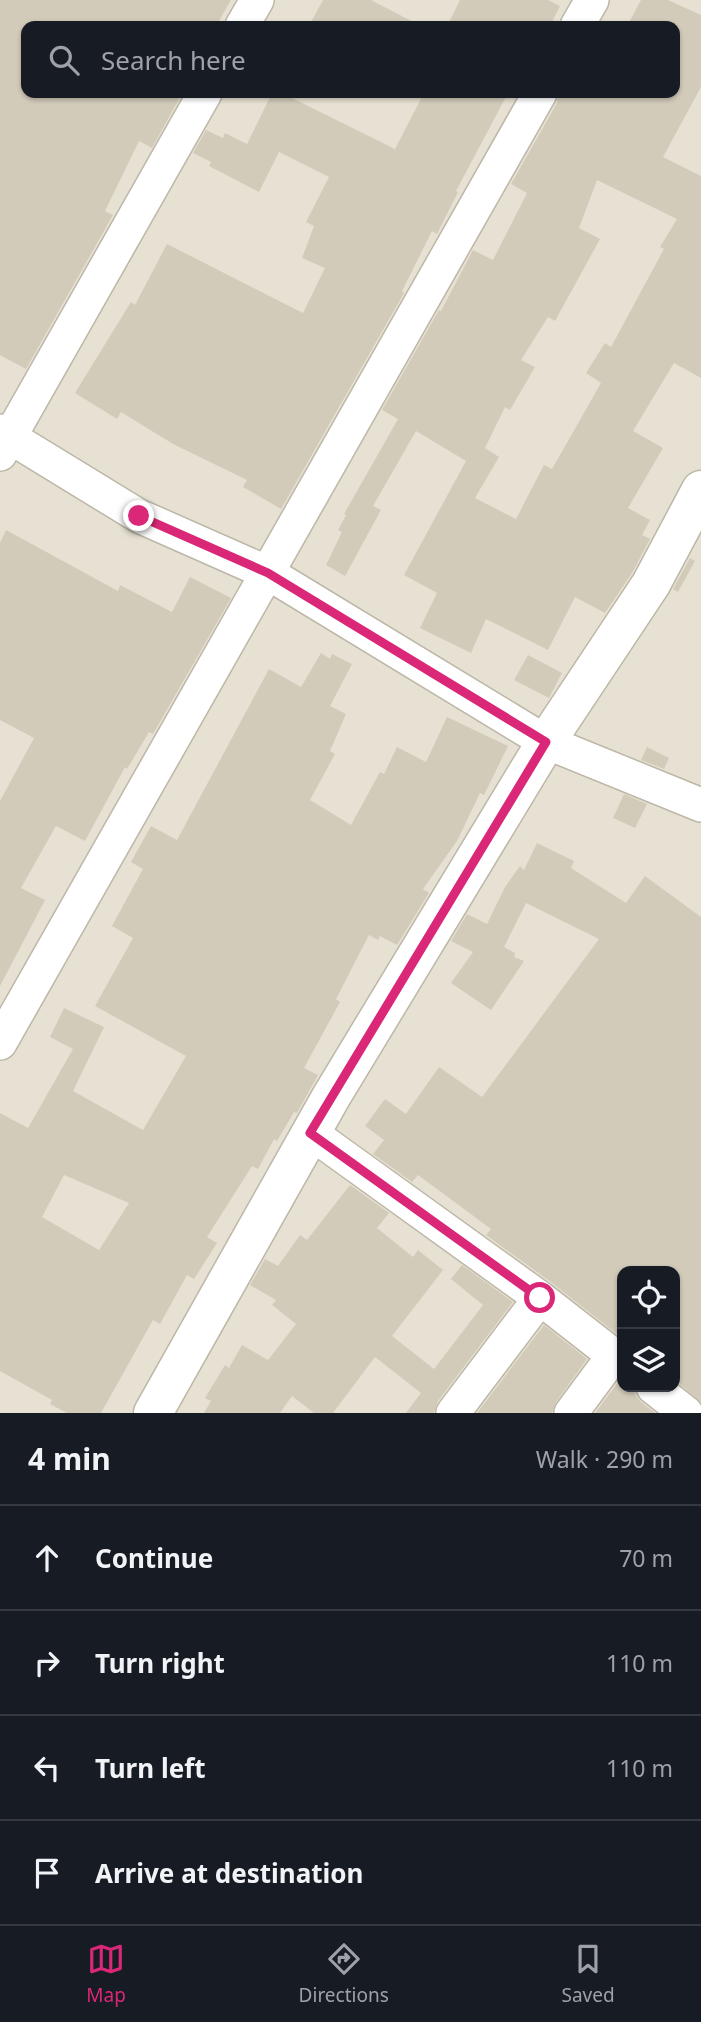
<!DOCTYPE html>
<meta charset="utf-8">
<style>
:root{--surface:#171b24;--page:#242831;--text:#f1f3f6;--muted:#9ea1a6;--line:#363941;--accent:#db2777}
body{margin:0;font-family:"Noto Sans",sans-serif;background:var(--page);color:var(--text)}
.controls{position:absolute;right:21px;bottom:21px;display:grid;overflow:hidden;border-radius:14px;box-shadow:0 2px 5px #0004}
.controls button{width:63px;height:63px;display:grid;place-items:center;padding:0;border:0;border-bottom:2px solid var(--line);background:var(--surface);color:var(--text);font:35px sans-serif}
.stop{position:absolute;width:21px;height:21px;margin:-16px;border:5px solid #db2777;border-radius:50%;background:#fff}
.stop.end{background:#db2777;border-color:#fff;box-shadow:0 2px 7px #0008}
.list{margin:0;padding:0;list-style:none}
h2{display:flex;justify-content:space-between;align-items:center;height:91px;margin:0;padding:0 28px;font-size:30px}
h2 small{font-size:23px;font-weight:400;color:var(--muted)}
.list li{display:grid;grid-template-columns:46px 1fr auto;gap:21px;align-items:center;box-sizing:border-box;height:105px;padding:0 28px;border-top:2px solid var(--line)}
.list b{display:block;font-size:26px;white-space:nowrap}
.list em{font-size:23px;font-style:normal;color:var(--muted)}
.icon{flex:none;width:38px;height:38px;fill:none;stroke:currentColor;stroke-width:2;stroke-linecap:round;stroke-linejoin:round}
.map{position:relative;flex:none;width:701px;height:1413px;overflow:hidden}
.search{position:absolute;background:var(--surface);box-shadow:0 2px 5px #0004;left:21px;right:21px;top:21px;height:77px;display:flex;align-items:center;gap:18px;box-sizing:border-box;padding:0 24px;border-radius:14px;color:var(--muted);font-size:26px}
.sheet{height:511px;background:var(--surface)}
nav{display:flex;justify-content:space-around;align-items:center;box-sizing:border-box;height:98px;border-top:2px solid var(--line);background:var(--surface);font-size:19px;color:var(--muted)}
nav a{display:grid;justify-items:center;gap:4px}
nav .on{color:var(--accent)}
.map>svg:first-child{display:block}
.residential{fill:#e6e1d2;fill-rule:evenodd}
.building{fill:#d3cbba;fill-rule:evenodd}
.lines{fill:none;stroke-linecap:round;stroke-linejoin:round}
.minor-casing{stroke:#bdb7a7;stroke-width:36}
.tertiary-casing{stroke:#bdb7a7;stroke-width:41}
.minor{stroke:#fff;stroke-width:33}
.tertiary{stroke:#fff;stroke-width:38}
.route{stroke:#db2777;stroke-width:9}
</style>
<div class="map">
<svg width="701" height="1413" viewBox="0 0 701 1413">
<rect width="100%" height="100%" fill="#f2efe4"/>
<path class="residential" d="M 0,0 L 701,0 L 701,1413 L 0,1413 ZM 26,26 L 675,26 L 675,93 L 26,93 ZM 622,1271 L 675,1271 L 675,1387 L 622,1387 Z"/>
<path class="building" d="M 0,0 L 231,0 L 216,26 L 26,26 L 26,93 L 169,93 L 179,99 L 152,148 L 139,141 L 105,211 L 113,215 L 26,369 L 0,355 Z
M 323,0 L 371,0 L 421,26 L 309,26 Z
M 460,0 L 548,0 L 560,6 L 550,26 L 447,26 Z
M 641,0 L 668,0 L 701,15 L 701,87 L 663,157 L 701,176 L 701,378 L 674,363 L 633,431 L 663,448 L 628,508 L 650,520 L 642,535 L 650,539 L 632,573 L 605,613 L 575,597 L 548,650 L 486,619 L 471,653 L 420,628 L 437,593 L 404,575 L 466,461 L 416,431 L 373,506 L 381,510 L 345,576 L 326,565 L 342,532 L 338,530 L 346,515 L 344,514 L 398,419 L 382,410 L 439,310 L 441,311 L 473,250 L 493,260 L 527,193 L 511,184 L 557,103 L 559,93 L 675,93 L 675,26 L 627,26 ZM 597,180 L 677,219 L 660,247 L 664,249 L 611,347 L 605,343 L 586,373 L 601,383 L 552,469 L 544,465 L 516,519 L 475,498 L 499,457 L 485,448 L 505,407 L 510,410 L 535,367 L 521,360 L 548,317 L 555,321 L 600,239 L 579,228 Z
M 272,93 L 282,93 L 395,149 L 424,93 L 508,93 L 456,191 L 458,192 L 437,234 L 432,231 L 402,291 L 404,293 L 281,509 L 243,487 L 247,480 L 173,444 L 121,412 L 117,419 L 75,393 L 131,302 L 135,305 L 167,244 L 303,313 L 325,268 L 302,258 L 314,226 L 306,222 L 329,177 L 279,152 L 259,192 L 209,166 L 211,162 L 193,153 L 206,130 L 223,138 L 225,133 L 247,144 Z
M 6,530 L 118,591 L 120,585 L 172,612 L 190,577 L 231,598 L 153,734 L 149,732 L 127,769 L 125,767 L 85,841 L 56,826 L 21,888 L 45,900 L 0,986 L 0,801 L 34,738 L 0,720 L 0,543 Z
M 690,558 L 695,561 L 678,592 L 673,589 Z
M 321,653 L 330,659 L 332,654 L 352,664 L 330,706 L 346,714 L 330,751 L 335,754 L 310,800 L 351,825 L 380,772 L 384,774 L 397,747 L 426,762 L 447,717 L 508,746 L 484,795 L 480,793 L 457,841 L 423,889 L 429,893 L 397,945 L 380,936 L 378,940 L 369,935 L 336,999 L 340,1002 L 304,1068 L 318,1075 L 297,1113 L 294,1112 L 277,1141 L 274,1139 L 258,1169 L 252,1166 L 207,1237 L 217,1243 L 194,1279 L 187,1275 L 160,1324 L 153,1320 L 101,1413 L 67,1413 L 50,1404 L 52,1400 L 0,1371 L 0,1113 L 28,1128 L 73,1049 L 50,1037 L 64,1008 L 104,1027 L 73,1091 L 143,1130 L 186,1056 L 95,1006 L 133,938 L 112,926 L 143,869 L 131,862 L 151,826 L 177,840 L 269,669 L 301,687 ZM 64,1175 L 129,1203 L 99,1250 L 42,1217 Z
M 528,655 L 562,673 L 549,698 L 514,680 Z
M 647,747 L 669,758 L 664,769 L 641,760 Z
M 624,794 L 647,804 L 635,828 L 613,818 Z
M 537,843 L 574,861 L 571,868 L 626,903 L 645,876 L 701,917 L 701,1402 L 675,1380 L 675,1271 L 622,1271 L 622,1338 L 552,1283 L 486,1235 L 491,1229 L 418,1175 L 412,1182 L 373,1154 L 384,1140 L 365,1126 L 385,1099 L 406,1114 L 439,1067 L 482,1097 L 599,939 L 526,903 L 504,947 L 515,953 L 514,957 L 524,961 L 491,1010 L 451,983 L 473,952 L 451,941 L 467,914 L 487,924 L 505,887 L 520,866 L 524,870 Z
M 350,1185 L 389,1213 L 377,1228 L 413,1257 L 418,1250 L 443,1270 L 392,1336 L 434,1369 L 483,1305 L 451,1279 L 462,1265 L 513,1302 L 438,1401 L 434,1413 L 406,1413 L 421,1393 L 375,1357 L 333,1413 L 314,1413 L 292,1396 L 280,1413 L 204,1413 L 211,1401 L 205,1398 L 225,1365 L 229,1368 L 242,1345 L 268,1360 L 296,1324 L 272,1305 L 276,1300 L 250,1285 L 265,1259 L 278,1266 L 300,1235 L 307,1240 Z
M 544,1325 L 587,1359 L 556,1402 L 552,1413 L 477,1413 Z
M 619,1381 L 622,1381 L 622,1387 L 634,1387 L 635,1395 L 641,1402 L 655,1413 L 595,1413 Z"/>
<g class="lines">
<defs>
<path id="minor" d="M 242,26 L 257,0
M 577,26 L 592,0
M 0,431 L 139,516 L 268,573 L 546,742 L 701,805
M 0,454 L 205,93
M 0,1043 L 540,93
M 311,1133 L 540,1298 L 622,1362
M 653,1387 L 686,1413
M 453,1413 L 540,1298
M 571,1413 L 614,1355"/>
<path id="tertiary" d="M 153,1413 L 331,1097 L 546,742 L 651,584 L 701,490"/>
</defs>
<use href="#minor" class="minor-casing"/>
<use href="#tertiary" class="tertiary-casing"/>
<use href="#minor" class="minor"/>
<use href="#tertiary" class="tertiary"/>
</g>
<g class="lines">
<path class="route" d="M 139,516 L 268,573 L 546,742 L 310,1133 L 540,1298"/>
</g>
</svg>
<div class="controls">
<button><svg class="icon" aria-label="locate" viewBox="0 0 24 24"><circle cx="12" cy="12" r="6"/><path d="M12 2v4M12 18v4M2 12h4M18 12h4"/></svg></button>
<button><svg class="icon" aria-label="layers" viewBox="0 0 24 24"><path d="M12 4l9 5-9 5-9-5zM3 14l9 5 9-5"/></svg></button>
</div>
<div class="stop" style="left:540px;top:1298px"></div>
<div class="stop end" style="left:139px;top:516px"></div>
<div class="search"><svg class="icon" aria-label="search" viewBox="0 0 24 24"><circle cx="10" cy="10" r="6"/><path d="M15 15l6 6"/></svg>Search here</div>
</div>
<section class="sheet">
<h2>4 min<small>Walk · 290 m</small></h2>
<ul class="list">
<li><svg class="icon" aria-label="ahead" viewBox="0 0 24 24"><path d="M12 20V5M6 11l6-6 6 6"/></svg><div><b>Continue</b></div><em>70 m</em></li>
<li><svg class="icon" aria-label="right" viewBox="0 0 24 24"><path d="M7 20v-9h11M14 6l5 5-5 5"/></svg><div><b>Turn right</b></div><em>110 m</em></li>
<li><svg class="icon" aria-label="left" viewBox="0 0 24 24"><path d="M17 20v-9H6M10 6l-5 5 5 5"/></svg><div><b>Turn left</b></div><em>110 m</em></li>
<li><svg class="icon" aria-label="arrive" viewBox="0 0 24 24"><path d="M6 21V4h12l-3 4 3 4H6"/></svg><div><b>Arrive at destination</b></div></li>
</ul>
</section>
<nav>
<a class="on"><svg class="icon" aria-label="map" viewBox="0 0 24 24"><path d="M3 6l6-2 6 2 6-2v14l-6 2-6-2-6 2zM9 4v14M15 6v14"/></svg>Map</a>
<a><svg class="icon" aria-label="directions" viewBox="0 0 24 24"><path d="M12 3l9 9-9 9-9-9zM9 14v-3h6M13 9l2 2-2 2"/></svg>Directions</a>
<a><svg class="icon" aria-label="saved" viewBox="0 0 24 24"><path d="M7 4h10v16l-5-4-5 4z"/></svg>Saved</a>
</nav>
